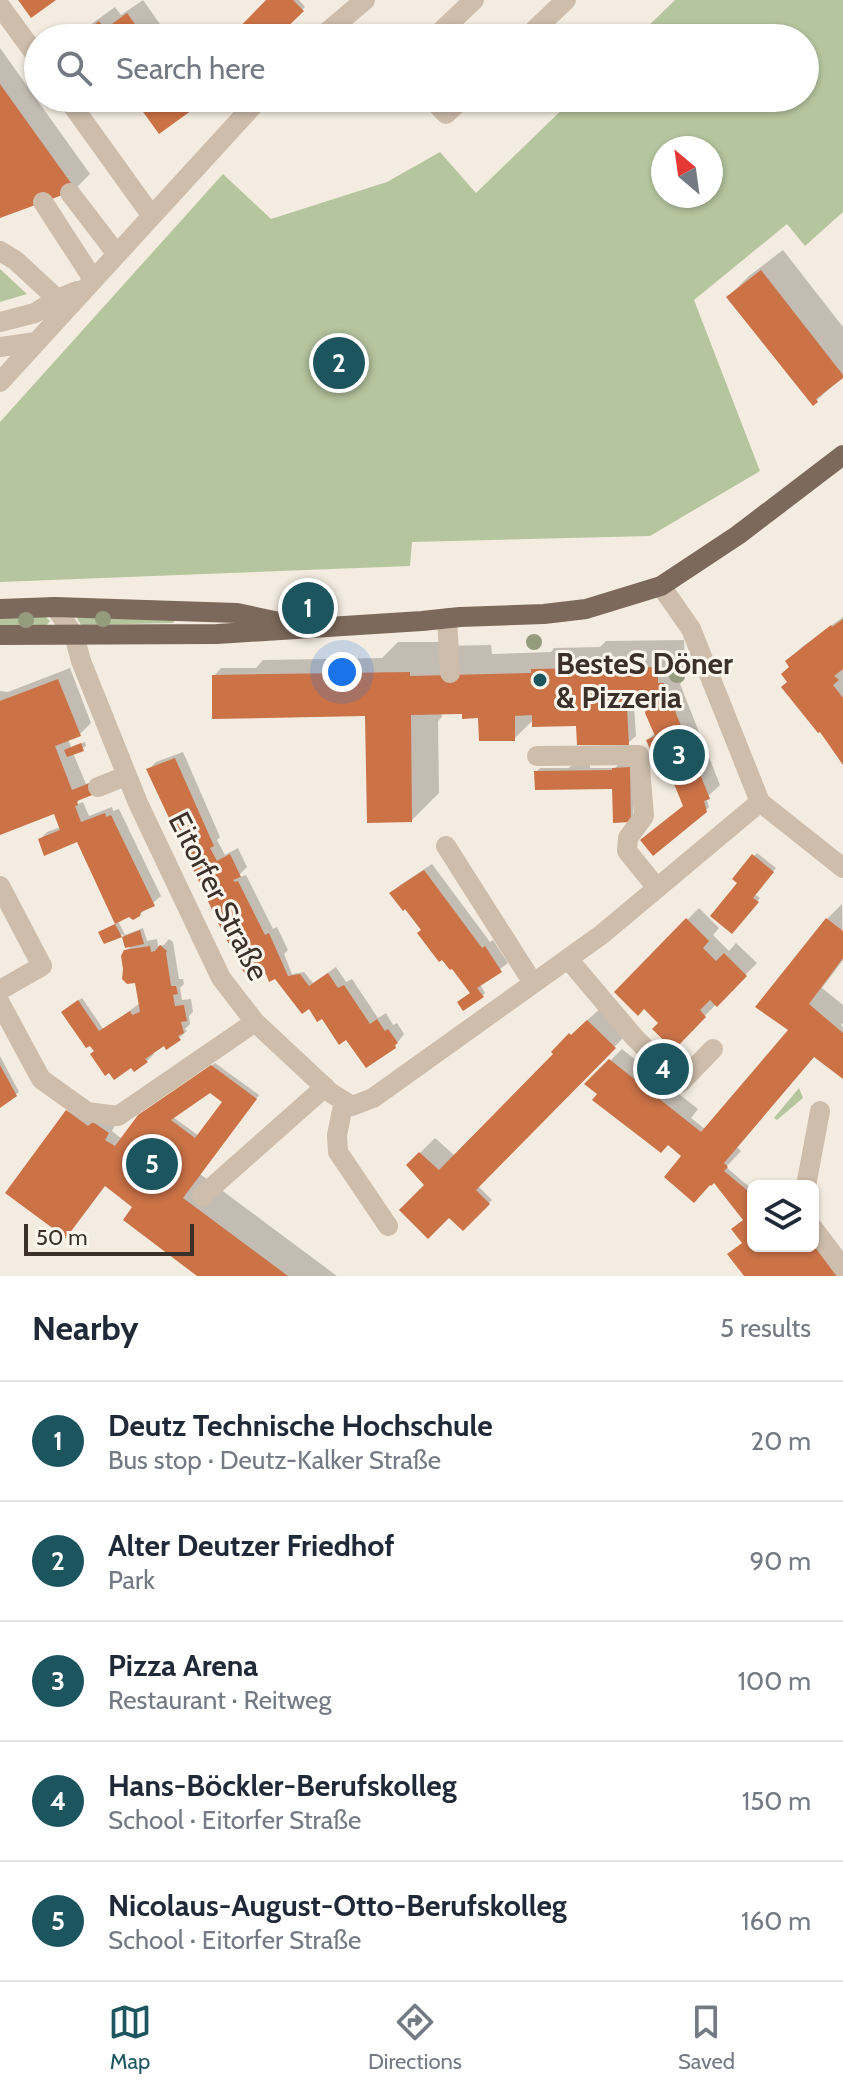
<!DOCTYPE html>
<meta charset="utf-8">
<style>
:root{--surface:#fff;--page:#f6f6f7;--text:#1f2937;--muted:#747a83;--line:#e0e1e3;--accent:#1d555f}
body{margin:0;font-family:Cabin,sans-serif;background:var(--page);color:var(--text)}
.controls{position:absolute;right:24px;bottom:24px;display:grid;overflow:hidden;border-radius:12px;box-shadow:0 2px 6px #0004}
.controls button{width:72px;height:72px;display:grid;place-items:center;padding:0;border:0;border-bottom:2px solid var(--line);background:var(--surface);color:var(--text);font:40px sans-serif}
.compass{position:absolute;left:651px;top:136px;width:72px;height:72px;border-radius:50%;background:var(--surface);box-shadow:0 2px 6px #0004;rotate:331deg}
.scale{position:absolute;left:24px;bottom:20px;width:170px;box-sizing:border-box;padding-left:8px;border:4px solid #3b312a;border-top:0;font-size:22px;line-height:28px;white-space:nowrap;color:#3b312a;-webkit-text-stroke:6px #fbf6ed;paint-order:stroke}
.you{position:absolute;left:342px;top:672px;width:28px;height:28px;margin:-20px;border:6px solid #fff;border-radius:50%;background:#1a73e8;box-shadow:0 0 0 12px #1a73e833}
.badge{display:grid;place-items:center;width:52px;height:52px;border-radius:50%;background:var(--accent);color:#fff;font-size:26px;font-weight:700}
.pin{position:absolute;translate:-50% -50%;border:4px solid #fff;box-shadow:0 2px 8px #0006}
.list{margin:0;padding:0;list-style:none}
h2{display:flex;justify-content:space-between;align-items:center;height:104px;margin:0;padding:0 32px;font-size:34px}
h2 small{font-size:26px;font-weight:400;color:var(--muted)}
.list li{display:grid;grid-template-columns:52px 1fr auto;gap:24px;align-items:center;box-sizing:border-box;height:120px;padding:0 32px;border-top:2px solid var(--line)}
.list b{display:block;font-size:30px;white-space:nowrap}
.list p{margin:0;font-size:26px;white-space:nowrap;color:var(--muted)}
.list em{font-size:26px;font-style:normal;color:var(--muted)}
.icon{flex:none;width:44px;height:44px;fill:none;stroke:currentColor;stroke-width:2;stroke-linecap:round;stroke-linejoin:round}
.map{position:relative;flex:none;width:843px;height:1276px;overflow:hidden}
.search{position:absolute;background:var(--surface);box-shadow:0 2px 6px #0004;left:24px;right:24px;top:24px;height:88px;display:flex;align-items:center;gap:20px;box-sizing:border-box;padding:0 28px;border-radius:44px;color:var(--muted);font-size:30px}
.sheet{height:704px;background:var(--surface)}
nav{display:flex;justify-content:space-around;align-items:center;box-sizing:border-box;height:112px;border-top:2px solid var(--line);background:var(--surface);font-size:22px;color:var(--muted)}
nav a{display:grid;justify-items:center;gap:4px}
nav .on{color:var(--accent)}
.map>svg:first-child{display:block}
.green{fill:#b5c59e;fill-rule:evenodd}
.shadow{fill:#0003;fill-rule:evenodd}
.building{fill:#cb7247;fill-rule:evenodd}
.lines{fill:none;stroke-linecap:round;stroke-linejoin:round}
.minor{stroke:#cdbdaa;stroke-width:20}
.major{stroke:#7d695b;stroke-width:20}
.tree{fill:#949c7d}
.poi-dot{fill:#1d555f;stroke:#fbf6ed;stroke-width:3}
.labels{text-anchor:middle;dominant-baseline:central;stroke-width:6;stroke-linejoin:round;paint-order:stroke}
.poi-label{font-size:30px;font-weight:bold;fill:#3b312a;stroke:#fbf6ed;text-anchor:start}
.street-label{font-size:30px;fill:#3b312a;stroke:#fbf6ed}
</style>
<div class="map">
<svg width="843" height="1276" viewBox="0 0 843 1276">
<rect width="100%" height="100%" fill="#f4ece0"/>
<path class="green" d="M 675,0 L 843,0 L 843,212 L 805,246 L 787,224 L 694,300 L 760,471 L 650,536 L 412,542 L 410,566 L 0,582 L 0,422 L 223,174 L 271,219 L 387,182 L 440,152 L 476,193 L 574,98 L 805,98 L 805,38 L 636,38 ZM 711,148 L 711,196 L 663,196 L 663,148 Z
M 0,269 L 27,294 L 0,302 Z
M 44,615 L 50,621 L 47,625 L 0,626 L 0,616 Z
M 76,616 L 175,620 L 173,623 L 81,625 Z
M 799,1088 L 803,1098 L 777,1120 L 774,1118 Z"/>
<path class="shadow" d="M 143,0 L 170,38 L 72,38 L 115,7 L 121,15 Z
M 269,0 L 299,0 L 305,7 L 273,38 L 236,38 Z
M 0,48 L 90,174 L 75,189 L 0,216 Z
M 136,98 L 202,98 L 194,107 Z
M 783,250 L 843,327 L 843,376 L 813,404 L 728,297 L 749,276 Z
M 843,617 L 843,762 L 789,682 L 791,666 L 787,662 L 802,647 Z
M 684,640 L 685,679 L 680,684 L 720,785 L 706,798 L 709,807 L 706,810 L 685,806 L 663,752 L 648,740 L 655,733 L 648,706 L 634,706 L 636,736 L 628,743 L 578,724 L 534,719 L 514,739 L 480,716 L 461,712 L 441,712 L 442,717 L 438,721 L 439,793 L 412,820 L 368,711 L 214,676 L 221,668 L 256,668 L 263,660 L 382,658 L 398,642 L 440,642 L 440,646 L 491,645 L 492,654 L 551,652 L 554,648 L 600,647 L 606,641 Z
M 70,668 L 91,723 L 80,734 L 68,739 L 71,747 L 85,742 L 86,746 L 73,753 L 86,784 L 98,779 L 75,805 L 83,802 L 89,816 L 112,807 L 113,811 L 119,809 L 161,896 L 139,915 L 130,915 L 118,921 L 125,935 L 143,928 L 147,941 L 157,939 L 158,946 L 164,945 L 169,939 L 173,942 L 179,979 L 183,979 L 184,984 L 180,988 L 182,1000 L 191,999 L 193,1012 L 189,1016 L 190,1024 L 185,1029 L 187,1031 L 179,1038 L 164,1043 L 152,1051 L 154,1054 L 147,1061 L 131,1065 L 96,1051 L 66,1009 L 82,998 L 104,1030 L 140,1003 L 136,981 L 126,951 L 133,944 L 126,945 L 123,934 L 105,941 L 104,930 L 117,923 L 78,840 L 40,839 L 47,832 L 61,827 L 55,812 L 0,833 L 0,691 L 8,692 Z
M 183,752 L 220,837 L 217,840 L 225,855 L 238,848 L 247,867 L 235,879 L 246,875 L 273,929 L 277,927 L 288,950 L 284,954 L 292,974 L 304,972 L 313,983 L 336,967 L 346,982 L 352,979 L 378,1018 L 386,1013 L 393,1025 L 397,1023 L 404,1034 L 395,1046 L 347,1037 L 309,1006 L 303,1011 L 148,770 L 156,762 Z
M 573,764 L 590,764 L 590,768 L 615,768 L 618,765 L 633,765 L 633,817 L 630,820 L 614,787 L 536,772 L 540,768 L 569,768 Z
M 757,853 L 776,868 L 754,894 L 760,898 L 732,931 L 740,883 L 735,878 Z
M 432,864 L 490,942 L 493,940 L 508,963 L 480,984 L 485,993 L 482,996 L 472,993 L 392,893 L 400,885 Z
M 842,904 L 843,960 L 822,988 L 843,1005 L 843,1023 L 841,1025 L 843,1027 L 843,1076 L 815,1055 L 737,1147 L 741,1151 L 726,1167 L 753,1190 L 753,1246 L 813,1246 L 843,1272 L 747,1276 L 744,1243 L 745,1219 L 691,1148 L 600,1094 L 587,1084 L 622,1049 L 698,1109 L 691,1118 L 706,1130 L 791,1030 L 827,919 Z
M 699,908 L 719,928 L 713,935 L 729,951 L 736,943 L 757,963 L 674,1047 L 660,1023 L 644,1007 L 616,992 Z
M 603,1006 L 629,1032 L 478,1186 L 492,1200 L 466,1226 L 408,1165 L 435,1138 L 455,1156 L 556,1054 L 571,1035 Z
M 0,1056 L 19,1092 L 0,1106 Z
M 215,1063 L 259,1095 L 200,1174 L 337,1276 L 200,1276 L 68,1111 L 75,1104 L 115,1125 L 112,1131 L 122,1139 L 143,1112 ZM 210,1091 L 225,1102 L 199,1136 L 173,1117 Z"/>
<path class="building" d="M 18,0 L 56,0 L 31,18 Z
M 266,0 L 293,0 L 304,11 L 276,38 L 233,38 L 231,36 Z
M 127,13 L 145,38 L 75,38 L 99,21 L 105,29 Z
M 0,84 L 76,190 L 0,218 Z
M 133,98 L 188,98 L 195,108 L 159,134 Z
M 761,270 L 843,375 L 843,378 L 816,399 L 818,402 L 813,406 L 726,297 Z
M 843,619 L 843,669 L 834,676 L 839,680 L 833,685 L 843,698 L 843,765 L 820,732 L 818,733 L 781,687 L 787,682 L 781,674 L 789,667 L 785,661 L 831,625 L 832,627 Z
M 658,667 L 658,683 L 664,683 L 710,799 L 704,801 L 707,812 L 653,856 L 640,840 L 683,806 L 662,754 L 654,758 L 646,740 L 655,736 L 645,713 L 646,708 L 627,708 L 629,745 L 577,745 L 576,726 L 532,727 L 532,715 L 515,716 L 515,741 L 479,741 L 478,718 L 462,719 L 462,714 L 411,715 L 412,822 L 367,823 L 365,716 L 212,719 L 212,675 L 410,672 L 410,676 L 531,673 L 531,669 Z
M 58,679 L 81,736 L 55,746 L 72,790 L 95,781 L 100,792 L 77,801 L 78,805 L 75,806 L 81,822 L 105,813 L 106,817 L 111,815 L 155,906 L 141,912 L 140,916 L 133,920 L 129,917 L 115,924 L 122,937 L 104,944 L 98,932 L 115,924 L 77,842 L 44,856 L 38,839 L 60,830 L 54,814 L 0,835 L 0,701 Z
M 81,743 L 84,751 L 67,757 L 64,750 Z
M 175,758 L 214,846 L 210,848 L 217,861 L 230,854 L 241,877 L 233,880 L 235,882 L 238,881 L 265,935 L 269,933 L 288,976 L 300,974 L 309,986 L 328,973 L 338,988 L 344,985 L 370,1024 L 377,1019 L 385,1031 L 388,1029 L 398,1043 L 395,1045 L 396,1048 L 366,1068 L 346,1040 L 339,1045 L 322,1019 L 317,1022 L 309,1009 L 302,1014 L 275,979 L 269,982 L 266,974 L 249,982 L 221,929 L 146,769 Z
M 630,767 L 631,822 L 613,823 L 612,789 L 535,790 L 534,771 L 612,770 L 612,768 Z
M 752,854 L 774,872 L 753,898 L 759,902 L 732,934 L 710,916 L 737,883 L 732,879 Z
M 424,870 L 482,948 L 485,946 L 502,972 L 477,988 L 484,997 L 463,1011 L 457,1002 L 470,993 L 452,969 L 450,970 L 442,960 L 439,962 L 417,933 L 421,930 L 405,909 L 403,911 L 389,893 Z
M 686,918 L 709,941 L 703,948 L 716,961 L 724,953 L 747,976 L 717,1007 L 710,1000 L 700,1010 L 706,1017 L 674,1050 L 652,1029 L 658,1023 L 644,1009 L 638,1016 L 614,992 Z
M 826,918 L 843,931 L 843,958 L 809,1004 L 843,1033 L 843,1079 L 814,1057 L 724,1163 L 728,1167 L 724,1171 L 753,1195 L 753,1246 L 813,1246 L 813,1241 L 840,1276 L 744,1276 L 727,1254 L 742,1243 L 731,1229 L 743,1220 L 714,1183 L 711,1186 L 710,1185 L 694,1203 L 664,1177 L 681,1156 L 668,1145 L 661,1153 L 592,1100 L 597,1094 L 584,1084 L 609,1059 L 701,1132 L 788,1030 L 755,1007 Z
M 140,930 L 144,944 L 125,948 L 122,937 Z
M 160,945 L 167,951 L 166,953 L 171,986 L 176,986 L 178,994 L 173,995 L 175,1006 L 184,1005 L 187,1021 L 181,1022 L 184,1033 L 178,1036 L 181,1040 L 166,1050 L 164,1046 L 145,1059 L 148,1062 L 134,1072 L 131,1068 L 114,1080 L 109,1073 L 105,1076 L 90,1054 L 94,1051 L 90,1046 L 86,1048 L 61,1012 L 78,1000 L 99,1031 L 130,1011 L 132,1015 L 140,1012 L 135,983 L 127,984 L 122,979 L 123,969 L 121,956 L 124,950 L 150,946 L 151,952 L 155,951 Z
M 587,1020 L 616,1048 L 476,1190 L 490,1204 L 463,1231 L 449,1218 L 428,1239 L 399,1210 L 424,1185 L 406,1165 L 419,1152 L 439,1170 L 553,1054 L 551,1052 L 569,1033 L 571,1035 Z
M 0,1065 L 17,1096 L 0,1108 Z
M 211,1065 L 257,1099 L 183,1198 L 288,1276 L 197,1276 L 123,1220 L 132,1207 L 105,1186 L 66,1238 L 5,1193 L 66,1110 L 88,1126 L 93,1122 L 109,1133 L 105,1140 L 115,1146 L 138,1115 ZM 210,1093 L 222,1102 L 195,1138 L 171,1120 Z"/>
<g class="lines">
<path class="minor" d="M 0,6 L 38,58
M 320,38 L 365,0
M 434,38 L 474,0
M 526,38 L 566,0
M 67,98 L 151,215
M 431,98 L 446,114 L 463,98
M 70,193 L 116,253
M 43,202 L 93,279
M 0,251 L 15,260 L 67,308
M 0,322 L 35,313 L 57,299 L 77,291
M 0,347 L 36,342
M 0,382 L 260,98
M 661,586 L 691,629 L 760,802 L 843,868
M 55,607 L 74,635 L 81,661 L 138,803 L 221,978 L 255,1022 L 331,1093 L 352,1106 L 373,1098 L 601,935 L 760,802
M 447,618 L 450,673
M 537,756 L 639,755 L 644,816 L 628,838 L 627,851 L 657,888
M 98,787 L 126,776
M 446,846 L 533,983
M 0,886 L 42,966 L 0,990
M 568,959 L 635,1038 L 680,1083 L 713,1049
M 0,1003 L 41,1079 L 87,1112 L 118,1116 L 255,1022
M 344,1101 L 337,1135 L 338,1152 L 388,1226
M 806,1186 L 820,1111
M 202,1196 L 325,1087
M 813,1228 L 843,1268"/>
<path class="major" d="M 0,609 L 55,607 L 237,613 L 279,622
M 0,635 L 217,634 L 422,621 L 460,617 L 544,614 L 586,609 L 661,586 L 738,535 L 843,455"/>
</g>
<g class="tree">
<circle cx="103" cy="619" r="8"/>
<circle cx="26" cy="620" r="8"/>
<circle cx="534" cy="642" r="8"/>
<circle cx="677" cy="675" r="8"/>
</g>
<circle class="poi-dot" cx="540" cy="680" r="8"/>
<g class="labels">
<g class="poi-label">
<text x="556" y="663">BesteS Döner<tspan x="556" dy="34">&amp; Pizzeria</tspan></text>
</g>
<g class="street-label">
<text transform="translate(219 896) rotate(63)">Eitorfer Straße</text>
</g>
</g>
</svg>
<div class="controls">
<button><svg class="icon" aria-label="layers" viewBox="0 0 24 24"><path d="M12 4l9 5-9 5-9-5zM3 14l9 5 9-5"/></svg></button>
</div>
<svg class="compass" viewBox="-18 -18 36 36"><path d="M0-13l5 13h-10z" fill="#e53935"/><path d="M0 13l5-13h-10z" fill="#747a83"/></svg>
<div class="scale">50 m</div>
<div class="you"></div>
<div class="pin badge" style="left:308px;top:608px">1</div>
<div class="pin badge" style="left:339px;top:363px">2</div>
<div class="pin badge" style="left:679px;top:755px">3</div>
<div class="pin badge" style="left:663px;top:1069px">4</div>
<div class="pin badge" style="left:152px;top:1164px">5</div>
<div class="search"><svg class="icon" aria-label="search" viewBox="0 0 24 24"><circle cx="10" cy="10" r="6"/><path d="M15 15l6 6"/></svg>Search here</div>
</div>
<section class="sheet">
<h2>Nearby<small>5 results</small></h2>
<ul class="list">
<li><span class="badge">1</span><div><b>Deutz Technische Hochschule</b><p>Bus stop · Deutz-Kalker Straße</p></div><em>20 m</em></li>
<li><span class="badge">2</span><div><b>Alter Deutzer Friedhof</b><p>Park</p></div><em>90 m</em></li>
<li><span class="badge">3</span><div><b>Pizza Arena</b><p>Restaurant · Reitweg</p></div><em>100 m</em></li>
<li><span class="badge">4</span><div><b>Hans-Böckler-Berufskolleg</b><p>School · Eitorfer Straße</p></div><em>150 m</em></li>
<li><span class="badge">5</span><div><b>Nicolaus-August-Otto-Berufskolleg</b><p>School · Eitorfer Straße</p></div><em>160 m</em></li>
</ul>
</section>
<nav>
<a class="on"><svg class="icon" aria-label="map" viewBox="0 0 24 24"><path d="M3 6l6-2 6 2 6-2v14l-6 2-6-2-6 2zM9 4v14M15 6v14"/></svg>Map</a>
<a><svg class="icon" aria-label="directions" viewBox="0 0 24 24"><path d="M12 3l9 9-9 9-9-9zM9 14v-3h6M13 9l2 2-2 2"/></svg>Directions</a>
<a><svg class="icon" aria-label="saved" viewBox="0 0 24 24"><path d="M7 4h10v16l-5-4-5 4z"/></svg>Saved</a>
</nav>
